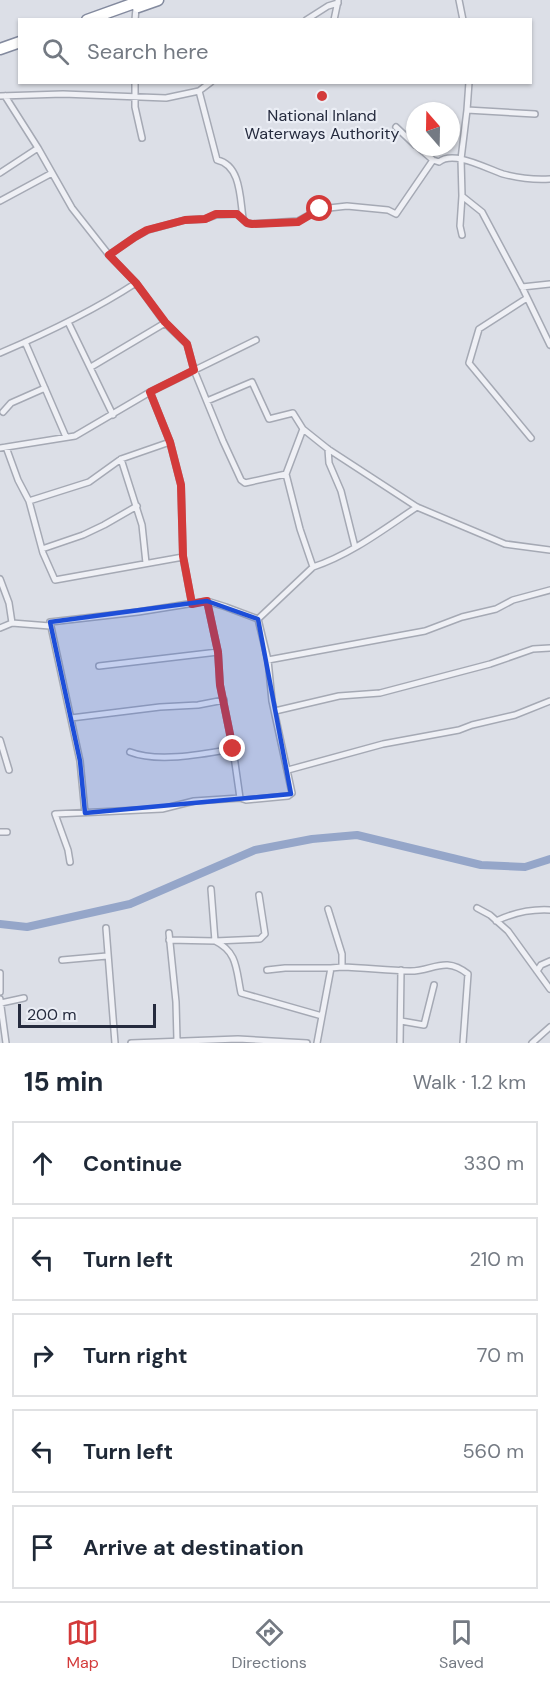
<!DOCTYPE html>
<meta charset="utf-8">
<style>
:root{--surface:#fff;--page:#f6f6f7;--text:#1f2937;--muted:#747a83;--line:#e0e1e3;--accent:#d33a3a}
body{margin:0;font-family:"DM Sans",sans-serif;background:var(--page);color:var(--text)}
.compass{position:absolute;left:406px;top:102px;width:54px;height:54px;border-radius:50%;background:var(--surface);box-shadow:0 2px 4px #0004;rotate:340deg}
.scale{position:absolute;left:18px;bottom:15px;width:138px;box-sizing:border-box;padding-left:6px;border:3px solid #252b3e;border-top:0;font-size:16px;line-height:21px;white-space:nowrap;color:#252b3e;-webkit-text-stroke:4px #ebeef5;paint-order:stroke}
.stop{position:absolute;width:18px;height:18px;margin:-14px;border:4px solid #d33a3a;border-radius:50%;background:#fff}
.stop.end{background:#d33a3a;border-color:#fff;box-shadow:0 2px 6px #0008}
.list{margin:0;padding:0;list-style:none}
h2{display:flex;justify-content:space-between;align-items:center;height:78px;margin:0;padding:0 24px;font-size:26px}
h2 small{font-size:20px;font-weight:400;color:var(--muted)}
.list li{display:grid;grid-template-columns:39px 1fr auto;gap:18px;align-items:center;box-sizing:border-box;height:84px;margin:0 12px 12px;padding:0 12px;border:2px solid var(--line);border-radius:0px}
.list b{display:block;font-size:22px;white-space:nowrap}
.list em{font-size:20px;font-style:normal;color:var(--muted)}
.icon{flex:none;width:33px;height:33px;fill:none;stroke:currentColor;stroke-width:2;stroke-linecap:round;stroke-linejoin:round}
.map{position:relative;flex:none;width:550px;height:1043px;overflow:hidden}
.search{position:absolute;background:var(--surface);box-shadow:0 2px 4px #0004;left:18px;right:18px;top:18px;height:66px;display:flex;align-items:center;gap:15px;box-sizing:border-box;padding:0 21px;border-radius:0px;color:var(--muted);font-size:22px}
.sheet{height:558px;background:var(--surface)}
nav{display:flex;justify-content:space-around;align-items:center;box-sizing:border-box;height:84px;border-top:2px solid var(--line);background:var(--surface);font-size:16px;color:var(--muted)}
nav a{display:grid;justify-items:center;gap:3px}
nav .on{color:var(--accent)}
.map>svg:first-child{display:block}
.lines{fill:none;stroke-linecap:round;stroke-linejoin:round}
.river{stroke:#95a6c9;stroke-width:8}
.street-casing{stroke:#a5a9b4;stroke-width:8}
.highway-casing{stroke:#838a9e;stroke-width:13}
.street{stroke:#eff0f5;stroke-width:5}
.highway{stroke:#fff;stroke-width:10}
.route{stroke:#d33a3a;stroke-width:8}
.marked{fill:#1d4ed8;fill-opacity:0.2;stroke:#1d4ed8;stroke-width:4.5;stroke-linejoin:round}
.poi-dot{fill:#d33a3a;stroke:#ebeef5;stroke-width:2}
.labels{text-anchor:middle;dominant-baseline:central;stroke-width:4.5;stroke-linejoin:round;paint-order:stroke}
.poi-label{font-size:16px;fill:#252b3e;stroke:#ebeef5}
</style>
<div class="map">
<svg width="550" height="1043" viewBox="0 0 550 1043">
<rect width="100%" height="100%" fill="#dcdfe7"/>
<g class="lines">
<path class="river" d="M 0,924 L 27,927 L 130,904 L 255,850 L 312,839 L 357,835 L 481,865 L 525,867 L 550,859"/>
<defs>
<path id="street" d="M 459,0 L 463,20
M 135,20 L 136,8
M 306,20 L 328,6 L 338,3
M 334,20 L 338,1
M 135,82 L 135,107 L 142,138
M 469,82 L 467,110 L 461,159 L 462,196 L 482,212 L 522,287 L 550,345
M 199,91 L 217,160 C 241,165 240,199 243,218
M 0,96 L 63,94 L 166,98 L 199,91 L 211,82
M 5,96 L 38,148 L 72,208 L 109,255 L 136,283 L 165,323 L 187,344 L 194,370 L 223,441 L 241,480 L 245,483 L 286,474
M 467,110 L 535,114
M 396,127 L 415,145
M 418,147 L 433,160 L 439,162 C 454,150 487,169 503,174 C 518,178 534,180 550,179
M 0,173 L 38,148
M 462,196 L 460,226 L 462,235
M 0,201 L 52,173
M 109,255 L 135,237 L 148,230 L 185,220 L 205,219 L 216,215 L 237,214 L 247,223 L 252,224 L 298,221 L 320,209 L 347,206 L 388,210 L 396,214 L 433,160
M 522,287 L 550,284
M 527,298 L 479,329 L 469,363 L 531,438
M 68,322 L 113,415
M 25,342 L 66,437
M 0,353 C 47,333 93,311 136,283
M 91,367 L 165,323
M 150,392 L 170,442 L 181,485 L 183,557 L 192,604
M 207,401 L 252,382 L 269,419 L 293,413 L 303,429
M 3,412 L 11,403 L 45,388
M 6,447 L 18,480 L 29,501 L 43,553 L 55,580 L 183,557
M 0,448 L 75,436 L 150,392 L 256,340
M 328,449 L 329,463 L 341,491 L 355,547
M 121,459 L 142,525 L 146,563
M 29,501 L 89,482 L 121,459 L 170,442
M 42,549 L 83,535 L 104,525 L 137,506
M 313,567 L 300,529 L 286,474 L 303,429 L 328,449 L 417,507 L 505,544 L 550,550
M 0,579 L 9,603 L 12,623
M 207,601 L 218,652 L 220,685 L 233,749 L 240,798
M 258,619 L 313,567 C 350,555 384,529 417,507
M 0,628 L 12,623 L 50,626
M 268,660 L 425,631 L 462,617 L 496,609 L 513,600 L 550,590
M 99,666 L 218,652
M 275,711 L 339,696 L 380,693 L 490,664 L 533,649 L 550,648
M 71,718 L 160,707 L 198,705 L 224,700
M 0,740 L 9,770
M 130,752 C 158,763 204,754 233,749
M 288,770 L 383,744 L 459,730 L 472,725 L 515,715 L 550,701
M 85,813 L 80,761 L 50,622 L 138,612 L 207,601 L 226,607 L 258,619
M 0,832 L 7,832
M 70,862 L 68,850 L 55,814 L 162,809 L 194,801 L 240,798 L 246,800 L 288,796 L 292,793 L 272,701 L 268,660 L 258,619
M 211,889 L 215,941 C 238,952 236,970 241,993 L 322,1016 L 317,1043
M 477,908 L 490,915 L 508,931 L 550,989
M 328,909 L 342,954 L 342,967
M 496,921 C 513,913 532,909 550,910
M 106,928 L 115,1043
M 169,933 L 176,1002 L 177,1040
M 169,940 L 215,941 L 260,939 L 265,934 L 259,895
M 62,960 L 107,956
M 267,970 L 285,968 L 331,968
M 537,971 L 541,965 L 550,961
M 0,973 L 0,992
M 0,999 L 6,1043
M 1,1003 L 24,998
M 322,1016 L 331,968 L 342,967 C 364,968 387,970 409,971 C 432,972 444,955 468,974 L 463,1043
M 401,1021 L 424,1025 L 434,985
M 131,1043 L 238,1039 L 307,1043
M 400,1043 L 401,970
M 532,1043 L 550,1027"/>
<path id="highway" d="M 138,7 L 158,0
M 87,20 L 143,0
M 0,49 L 20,42"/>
</defs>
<use href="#street" class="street-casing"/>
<use href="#highway" class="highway-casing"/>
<use href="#street" class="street"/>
<use href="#highway" class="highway"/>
</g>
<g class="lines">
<path class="route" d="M 233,749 L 220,685 L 218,652 L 207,601 L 192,604 L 183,556 L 181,485 L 170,442 L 150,392 L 194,370 L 187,344 L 165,322 L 136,283 L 109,255 L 135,237 L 147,230 L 185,220 L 205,219 L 216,214 L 237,214 L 247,223 L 252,224 L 298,222 L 320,209"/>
</g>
<path class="marked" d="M 207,601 L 258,619 L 291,794 L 85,813 L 80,761 L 50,622 Z"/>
<circle class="poi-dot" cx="322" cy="96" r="6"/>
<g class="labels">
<g class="poi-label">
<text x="322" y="115">National Inland<tspan x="322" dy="18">Waterways Authority</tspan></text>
</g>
</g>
</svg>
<svg class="compass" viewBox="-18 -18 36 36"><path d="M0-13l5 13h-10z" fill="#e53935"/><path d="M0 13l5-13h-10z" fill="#747a83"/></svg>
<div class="scale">200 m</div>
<div class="stop" style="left:320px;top:209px"></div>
<div class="stop end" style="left:233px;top:749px"></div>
<div class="search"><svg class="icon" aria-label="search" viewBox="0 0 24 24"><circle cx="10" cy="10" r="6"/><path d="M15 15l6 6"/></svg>Search here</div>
</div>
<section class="sheet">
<h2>15 min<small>Walk · 1.2 km</small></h2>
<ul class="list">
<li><svg class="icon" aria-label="ahead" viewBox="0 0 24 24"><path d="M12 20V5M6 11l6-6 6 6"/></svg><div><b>Continue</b></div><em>330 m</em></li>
<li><svg class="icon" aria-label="left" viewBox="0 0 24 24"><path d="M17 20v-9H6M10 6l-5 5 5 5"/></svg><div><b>Turn left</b></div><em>210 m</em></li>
<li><svg class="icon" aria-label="right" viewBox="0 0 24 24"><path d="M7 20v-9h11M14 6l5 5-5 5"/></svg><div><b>Turn right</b></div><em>70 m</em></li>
<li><svg class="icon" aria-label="left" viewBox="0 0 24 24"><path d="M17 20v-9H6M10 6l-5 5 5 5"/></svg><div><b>Turn left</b></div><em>560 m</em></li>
<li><svg class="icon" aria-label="arrive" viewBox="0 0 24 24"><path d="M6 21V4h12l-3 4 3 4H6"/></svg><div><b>Arrive at destination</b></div></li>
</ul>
</section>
<nav>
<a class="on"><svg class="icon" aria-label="map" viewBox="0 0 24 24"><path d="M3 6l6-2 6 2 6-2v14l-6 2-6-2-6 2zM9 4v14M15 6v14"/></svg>Map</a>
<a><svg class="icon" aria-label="directions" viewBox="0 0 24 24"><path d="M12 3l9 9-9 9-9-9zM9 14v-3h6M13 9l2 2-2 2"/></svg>Directions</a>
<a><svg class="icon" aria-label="saved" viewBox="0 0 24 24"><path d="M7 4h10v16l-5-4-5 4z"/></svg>Saved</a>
</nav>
